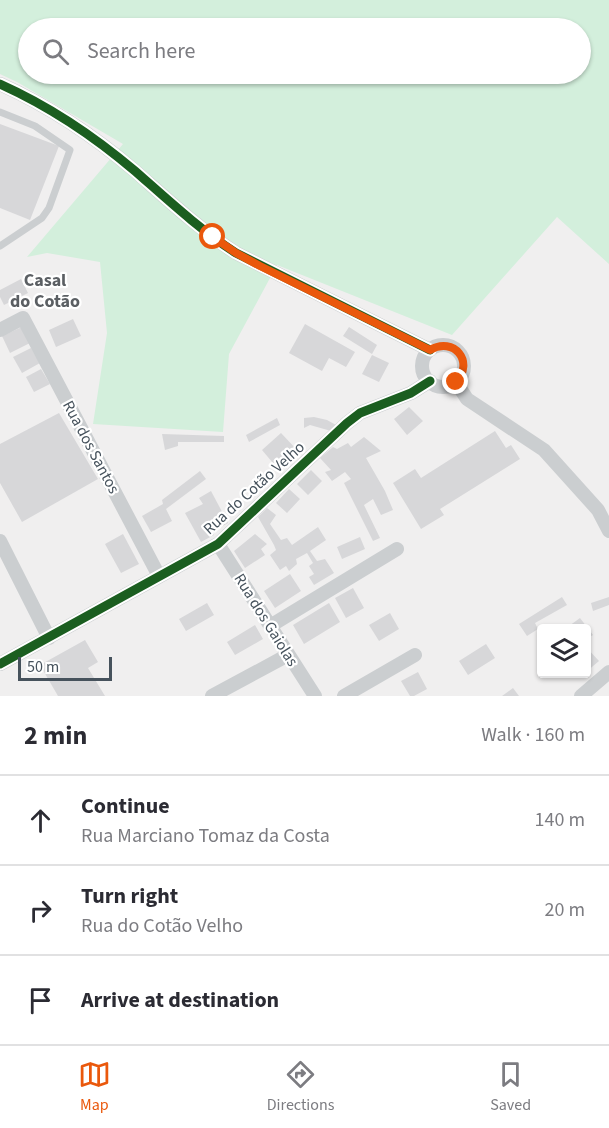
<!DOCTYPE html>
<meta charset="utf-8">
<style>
:root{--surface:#fff;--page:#f7f7f7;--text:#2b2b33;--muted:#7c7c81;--line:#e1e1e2;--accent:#ea580c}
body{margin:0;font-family:"Source Sans 3",sans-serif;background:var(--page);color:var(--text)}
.controls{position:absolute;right:18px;bottom:18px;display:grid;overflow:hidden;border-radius:6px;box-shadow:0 2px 4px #0004}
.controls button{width:54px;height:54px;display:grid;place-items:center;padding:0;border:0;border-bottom:2px solid var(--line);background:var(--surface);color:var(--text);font:30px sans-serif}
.scale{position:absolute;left:18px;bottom:15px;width:94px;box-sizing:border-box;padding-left:6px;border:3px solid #46525c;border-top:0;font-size:16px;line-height:21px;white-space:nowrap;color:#46525c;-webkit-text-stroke:4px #fff;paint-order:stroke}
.stop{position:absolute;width:18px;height:18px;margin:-14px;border:4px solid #ea580c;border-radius:50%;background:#fff}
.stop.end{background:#ea580c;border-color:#fff;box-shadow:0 2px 6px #0008}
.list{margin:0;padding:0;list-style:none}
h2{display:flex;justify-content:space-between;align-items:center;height:78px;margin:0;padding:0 24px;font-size:26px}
h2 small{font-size:20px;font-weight:400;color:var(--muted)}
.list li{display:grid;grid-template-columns:39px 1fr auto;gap:18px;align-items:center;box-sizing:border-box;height:90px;padding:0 24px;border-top:2px solid var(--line)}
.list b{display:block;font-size:22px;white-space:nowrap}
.list p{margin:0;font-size:20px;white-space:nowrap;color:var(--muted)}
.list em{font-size:20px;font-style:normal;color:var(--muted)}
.icon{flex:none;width:33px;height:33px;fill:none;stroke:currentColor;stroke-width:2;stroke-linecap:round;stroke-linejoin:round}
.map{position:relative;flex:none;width:609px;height:696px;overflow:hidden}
.search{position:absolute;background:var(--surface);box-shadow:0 2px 4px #0004;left:18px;right:18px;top:18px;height:66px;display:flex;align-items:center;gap:15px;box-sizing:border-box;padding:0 21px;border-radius:33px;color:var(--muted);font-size:22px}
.sheet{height:348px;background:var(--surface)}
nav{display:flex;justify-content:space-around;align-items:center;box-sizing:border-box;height:84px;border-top:2px solid var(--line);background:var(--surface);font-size:16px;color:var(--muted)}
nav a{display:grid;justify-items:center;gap:3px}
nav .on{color:var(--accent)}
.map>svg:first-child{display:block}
.green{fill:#d3efdc;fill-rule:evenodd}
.building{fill:#d7d7d9}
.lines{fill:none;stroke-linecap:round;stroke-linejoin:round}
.service{stroke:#cbced0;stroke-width:7}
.minor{stroke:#cbced0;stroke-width:14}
.cycleway-casing{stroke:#fff;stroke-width:13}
.cycleway{stroke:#1b5e20;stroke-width:9}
.route{stroke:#ea580c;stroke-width:8}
.labels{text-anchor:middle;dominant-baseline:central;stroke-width:4.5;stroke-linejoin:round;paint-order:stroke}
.street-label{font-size:16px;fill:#46525c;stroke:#fff}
.neighbourhood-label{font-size:18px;font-weight:bold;fill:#5b5f63;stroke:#fff}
</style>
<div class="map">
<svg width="609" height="696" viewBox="0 0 609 696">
<rect width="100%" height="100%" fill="#f0efef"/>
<path class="green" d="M 0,0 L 609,0 L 609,264 L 557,217 L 452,335 L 277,265 L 229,354 L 223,432 L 93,424 L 107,333 L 100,262 L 47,253 L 27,257 L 123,144 L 17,82 L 0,74 ZM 28,28 L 580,28 L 580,74 L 28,74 Z"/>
<path class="building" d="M 0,124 L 59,146 L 30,220 L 0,208 Z
M 21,279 L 28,293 L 4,305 L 0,297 L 0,290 Z
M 73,319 L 81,336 L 56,347 L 49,330 Z
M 305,324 L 355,352 L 346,367 L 329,358 L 322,371 L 289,353 Z
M 22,327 L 30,343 L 10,353 L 2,336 Z
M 349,327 L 377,345 L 372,354 L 343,336 Z
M 31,348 L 40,363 L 22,373 L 13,357 Z
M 372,355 L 389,363 L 379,382 L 362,374 Z
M 41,369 L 50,384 L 34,392 L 26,377 Z
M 409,407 L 423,421 L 407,435 L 394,419 Z
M 59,413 L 98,479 L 22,522 L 0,483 L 0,444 Z
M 314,417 L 327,420 L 336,425 L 331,431 L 310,425 L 304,428 L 304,418 Z
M 277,418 L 280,425 L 249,442 L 246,435 Z
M 495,431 L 506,448 L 511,445 L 520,459 L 440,509 L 444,515 L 421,529 L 393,483 L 415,469 L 421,478 Z
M 281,433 L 298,451 L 278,469 L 262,450 Z
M 162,434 L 224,436 L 224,442 L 178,442 L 178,446 L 165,450 Z
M 364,437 L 381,451 L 366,458 L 385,491 L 393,510 L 381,515 L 373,499 L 364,505 L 380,538 L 373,541 L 344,483 L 351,479 L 345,472 L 332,481 L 325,472 L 331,470 L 320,458 L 333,447 L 337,449 L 348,443 L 351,447 Z
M 311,470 L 322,481 L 308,495 L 297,484 Z
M 200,471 L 206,479 L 166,509 L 172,521 L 151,532 L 142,516 L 163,504 L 162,500 Z
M 289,489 L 300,499 L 287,513 L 276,503 Z
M 211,491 L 228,523 L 221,527 L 218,522 L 209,526 L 214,535 L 201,542 L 185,513 L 203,504 L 199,498 Z
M 267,508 L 276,515 L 270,524 L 281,540 L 287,538 L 292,545 L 318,527 L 326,540 L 310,551 L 317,561 L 325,559 L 334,573 L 314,585 L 309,577 L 314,574 L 309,566 L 313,563 L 307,553 L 296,559 L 297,564 L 289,571 L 286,566 L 280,570 L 270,555 L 276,550 L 274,545 L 258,517 Z
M 123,534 L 139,564 L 121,573 L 105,544 Z
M 255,534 L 267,544 L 261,549 L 265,555 L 245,568 L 234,551 Z
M 360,537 L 365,549 L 342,559 L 337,547 Z
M 290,574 L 301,591 L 275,608 L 264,591 Z
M 353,588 L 364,608 L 346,618 L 335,598 Z
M 562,597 L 567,605 L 535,623 L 538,629 L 527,636 L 519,624 Z
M 609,597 L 609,605 L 593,611 L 591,603 Z
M 207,603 L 214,615 L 186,631 L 179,619 Z
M 329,603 L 340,622 L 304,644 L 293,625 Z
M 390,613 L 399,629 L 379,641 L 369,625 Z
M 580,618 L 593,635 L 586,639 L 586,628 L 571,628 L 569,626 Z
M 255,625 L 263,639 L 235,655 L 227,642 Z
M 85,640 L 98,662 L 88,668 L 105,696 L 58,696 L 40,665 Z
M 486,644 L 495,658 L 468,675 L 459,661 Z
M 586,647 L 599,661 L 586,672 Z
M 418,672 L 427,689 L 414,696 L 410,696 L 401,681 Z
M 513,688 L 519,696 L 502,696 Z"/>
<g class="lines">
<path class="service" d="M 0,112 L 35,126 L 70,150 L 49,208 L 42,218 L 0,246"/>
<path class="minor" d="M 0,84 C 49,106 95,137 135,171 C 168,200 199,229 236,253 L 430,350
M 0,330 L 23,318 L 159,576
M422 366a21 21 0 1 1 42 0a21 21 0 1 1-42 0Z
M 456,382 L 467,399 L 544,450 L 598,510 L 609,531
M 0,541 L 49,638
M 218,544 L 315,696
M 270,626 L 397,549
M 0,664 L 218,544 L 347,423 L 360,413 L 411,393 L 430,381
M 212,696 L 288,655
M 344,696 L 415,655
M 581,696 L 609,672"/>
<defs>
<path id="cycleway" d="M 0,84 C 49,106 95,137 135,171 C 168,200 199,229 236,253 L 430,350
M 0,664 L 218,544 L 347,423 L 360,413 L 411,393 L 430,381"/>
</defs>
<use href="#cycleway" class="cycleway-casing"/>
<use href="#cycleway" class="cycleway"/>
</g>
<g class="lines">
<path class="route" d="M 213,237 L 236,253 L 260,266 L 430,350 C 454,336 475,362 456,382"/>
</g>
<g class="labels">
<g class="street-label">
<text transform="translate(91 447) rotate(62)">Rua dos Santos</text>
<text transform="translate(254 488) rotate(-42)">Rua do Cotão Velho</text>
<text transform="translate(266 620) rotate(58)">Rua dos Gaiolas</text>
</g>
<g class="neighbourhood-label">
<text x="45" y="280">Casal<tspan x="45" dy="21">do Cotão</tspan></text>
</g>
</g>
</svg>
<div class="controls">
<button><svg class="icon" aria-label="layers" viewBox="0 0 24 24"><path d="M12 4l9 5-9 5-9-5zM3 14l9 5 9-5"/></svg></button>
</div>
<div class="scale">50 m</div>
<div class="stop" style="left:213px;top:237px"></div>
<div class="stop end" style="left:456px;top:382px"></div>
<div class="search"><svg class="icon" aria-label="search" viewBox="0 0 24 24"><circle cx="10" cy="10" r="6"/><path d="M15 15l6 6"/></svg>Search here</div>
</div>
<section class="sheet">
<h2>2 min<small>Walk · 160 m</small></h2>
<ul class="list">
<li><svg class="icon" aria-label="ahead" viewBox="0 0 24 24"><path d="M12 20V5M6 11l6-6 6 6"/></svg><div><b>Continue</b><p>Rua Marciano Tomaz da Costa</p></div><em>140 m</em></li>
<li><svg class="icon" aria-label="right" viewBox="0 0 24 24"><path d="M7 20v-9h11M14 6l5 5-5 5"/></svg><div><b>Turn right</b><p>Rua do Cotão Velho</p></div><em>20 m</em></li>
<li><svg class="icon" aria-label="arrive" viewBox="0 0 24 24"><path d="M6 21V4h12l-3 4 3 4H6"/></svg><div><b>Arrive at destination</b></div></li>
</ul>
</section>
<nav>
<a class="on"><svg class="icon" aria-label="map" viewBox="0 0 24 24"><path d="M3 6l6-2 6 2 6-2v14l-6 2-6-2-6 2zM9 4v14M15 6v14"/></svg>Map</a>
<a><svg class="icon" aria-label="directions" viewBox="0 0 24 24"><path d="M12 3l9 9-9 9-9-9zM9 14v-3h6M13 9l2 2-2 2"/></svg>Directions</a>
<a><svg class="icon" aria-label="saved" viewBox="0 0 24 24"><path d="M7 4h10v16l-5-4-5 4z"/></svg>Saved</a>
</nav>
